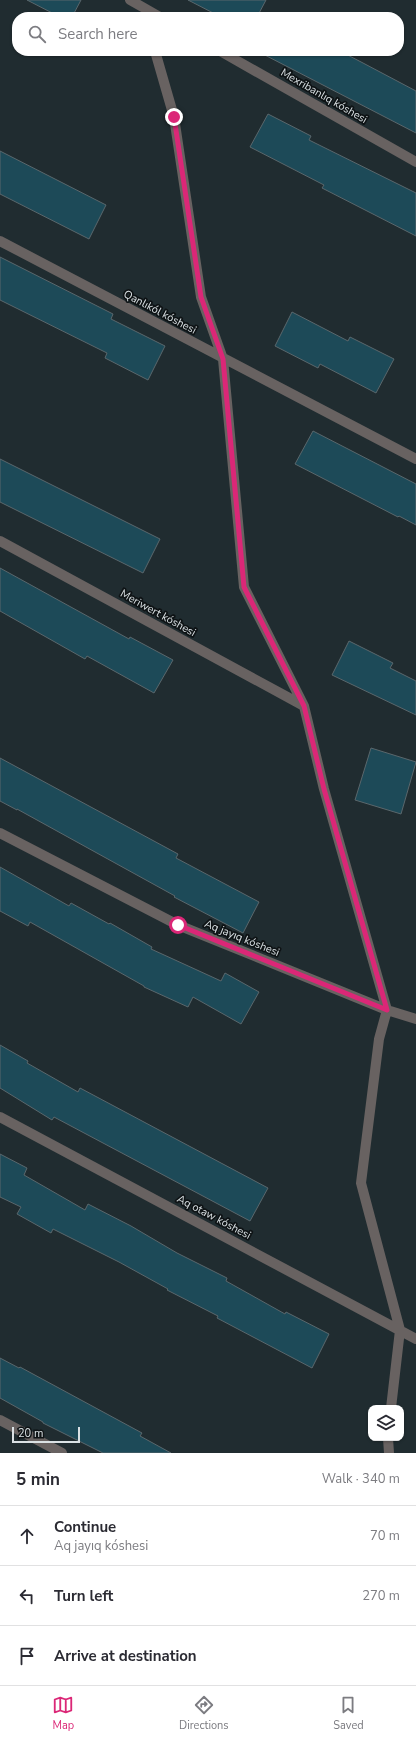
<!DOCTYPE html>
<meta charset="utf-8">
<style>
:root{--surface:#fff;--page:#f2f2f3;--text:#2b2b33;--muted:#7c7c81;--line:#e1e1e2;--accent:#db2777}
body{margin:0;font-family:"Nunito Sans",sans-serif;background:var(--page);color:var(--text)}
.controls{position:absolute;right:12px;bottom:12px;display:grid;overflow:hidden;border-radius:8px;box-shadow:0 1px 3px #0004}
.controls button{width:36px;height:36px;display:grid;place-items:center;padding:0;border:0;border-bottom:1px solid var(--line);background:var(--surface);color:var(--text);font:20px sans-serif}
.scale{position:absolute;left:12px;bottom:10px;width:68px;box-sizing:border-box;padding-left:4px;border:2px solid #dae1e4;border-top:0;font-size:11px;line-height:14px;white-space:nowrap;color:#dae1e4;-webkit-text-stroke:3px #0e1315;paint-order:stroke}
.stop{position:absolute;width:12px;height:12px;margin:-9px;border:3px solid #db2777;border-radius:50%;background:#fff}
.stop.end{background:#db2777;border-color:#fff;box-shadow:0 1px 4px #0008}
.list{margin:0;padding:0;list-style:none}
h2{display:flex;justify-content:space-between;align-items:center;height:52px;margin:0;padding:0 16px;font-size:17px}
h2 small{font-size:13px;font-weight:400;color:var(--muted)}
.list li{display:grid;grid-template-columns:26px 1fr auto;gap:12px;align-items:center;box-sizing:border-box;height:60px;padding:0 16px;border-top:1px solid var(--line)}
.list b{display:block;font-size:15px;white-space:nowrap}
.list p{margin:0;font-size:13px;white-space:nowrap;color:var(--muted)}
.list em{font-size:13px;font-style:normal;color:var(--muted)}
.icon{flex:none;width:22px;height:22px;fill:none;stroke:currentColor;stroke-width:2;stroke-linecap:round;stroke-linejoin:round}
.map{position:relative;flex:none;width:416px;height:1453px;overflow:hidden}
.search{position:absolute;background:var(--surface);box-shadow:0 1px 3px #0004;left:12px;right:12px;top:12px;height:44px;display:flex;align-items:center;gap:10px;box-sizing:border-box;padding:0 14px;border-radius:16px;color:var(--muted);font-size:15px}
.sheet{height:232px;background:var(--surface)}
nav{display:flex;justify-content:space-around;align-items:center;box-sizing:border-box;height:56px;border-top:1px solid var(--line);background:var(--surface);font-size:11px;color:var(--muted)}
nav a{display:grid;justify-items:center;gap:2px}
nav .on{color:var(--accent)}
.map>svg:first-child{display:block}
.building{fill:#1d4a58;stroke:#5a676c}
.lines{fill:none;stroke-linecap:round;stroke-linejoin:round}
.minor{stroke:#686261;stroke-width:10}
.route{stroke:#db2777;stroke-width:5}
.labels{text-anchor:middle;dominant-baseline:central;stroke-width:3.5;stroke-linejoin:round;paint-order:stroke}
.street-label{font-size:11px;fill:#dae1e4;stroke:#0e1315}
</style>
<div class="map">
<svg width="416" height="1453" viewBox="0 0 416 1453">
<rect width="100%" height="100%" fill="#202c30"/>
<path class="building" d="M 27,0 L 81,0 L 72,17 L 60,17 Z
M 188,0 L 266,0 L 257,17 L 221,17 Z
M 257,51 L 340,51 L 363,63 L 416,91 L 416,133 Z
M 268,114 L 311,136 L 309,140 L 416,193 L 416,236 L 322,188 L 324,185 L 250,147 Z
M 0,151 L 106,205 L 89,239 L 0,194 Z
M 0,257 L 113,314 L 111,319 L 165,346 L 148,380 L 105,358 L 107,353 L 0,300 Z
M 292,312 L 348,341 L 350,337 L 394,359 L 376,393 L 320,364 L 318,368 L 275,346 Z
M 313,431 L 416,484 L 416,525 L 399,516 L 398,517 L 295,464 Z
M 0,459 L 160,539 L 143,573 L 0,502 Z
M 0,568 L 129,639 L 130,637 L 173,660 L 154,693 L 87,656 L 85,659 L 0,611 Z
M 349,641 L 393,663 L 390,668 L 416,681 L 416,715 L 332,675 Z
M 371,748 L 416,762 L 401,814 L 355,800 Z
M 0,758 L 178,854 L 176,858 L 259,902 L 243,933 L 174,897 L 175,896 L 17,809 L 17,810 L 0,801 Z
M 0,867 L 69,906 L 71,903 L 109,924 L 110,923 L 152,947 L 151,949 L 221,981 L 225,973 L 259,992 L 241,1024 L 193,997 L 188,1007 L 144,987 L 144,986 L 30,922 L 28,926 L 0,911 Z
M 0,1045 L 28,1061 L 27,1063 L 78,1092 L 80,1088 L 268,1188 L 250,1221 L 54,1117 L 52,1120 L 0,1088 Z
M 0,1154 L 27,1168 L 24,1175 L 85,1210 L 88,1204 L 131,1226 L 177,1253 L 227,1278 L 226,1281 L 285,1314 L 286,1312 L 329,1334 L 312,1368 L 217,1318 L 218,1316 L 167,1290 L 168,1289 L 119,1262 L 53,1229 L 51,1233 L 17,1214 L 21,1207 L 0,1197 Z
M 0,1358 L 19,1368 L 20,1367 L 142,1433 L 140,1436 L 171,1453 L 103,1453 L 43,1423 L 43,1422 L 0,1398 Z"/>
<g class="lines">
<path class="minor" d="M 130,0 L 160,17
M 155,51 L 174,117 L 201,297 L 223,359 L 244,587 L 304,706 L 324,789 L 387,1010 L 379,1039 L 361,1183 L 400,1330 L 391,1408
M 220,51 L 416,162
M 0,241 L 416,459
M 0,541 L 304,706
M 0,833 L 178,925 L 387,1010 L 416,1019
M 0,1117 L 416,1339
M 0,1420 L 62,1453
M 388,1438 L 389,1453"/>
</g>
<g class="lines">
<path class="route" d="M 174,117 L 201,297 L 223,359 L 244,587 L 304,706 L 324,789 L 387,1010 L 178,925"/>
</g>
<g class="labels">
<g class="street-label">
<text transform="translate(324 96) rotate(30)">Mexribanlıq kóshesi</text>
<text transform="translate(160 312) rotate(28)">Qanlıkól kóshesi</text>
<text transform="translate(158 613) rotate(29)">Meriwert kóshesi</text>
<text transform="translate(242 938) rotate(22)">Aq jayıq kóshesi</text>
<text transform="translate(214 1217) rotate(28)">Aq otaw kóshesi</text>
</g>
</g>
</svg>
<div class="controls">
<button><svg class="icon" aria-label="layers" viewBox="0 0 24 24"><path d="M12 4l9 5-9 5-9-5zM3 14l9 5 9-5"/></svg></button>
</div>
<div class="scale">20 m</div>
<div class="stop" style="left:178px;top:925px"></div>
<div class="stop end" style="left:174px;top:117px"></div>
<div class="search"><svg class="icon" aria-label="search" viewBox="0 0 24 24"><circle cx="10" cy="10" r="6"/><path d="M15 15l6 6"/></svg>Search here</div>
</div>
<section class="sheet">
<h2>5 min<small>Walk · 340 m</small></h2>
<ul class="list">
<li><svg class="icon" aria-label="ahead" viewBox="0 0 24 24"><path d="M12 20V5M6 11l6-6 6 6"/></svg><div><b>Continue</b><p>Aq jayıq kóshesi</p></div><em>70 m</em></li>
<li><svg class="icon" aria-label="left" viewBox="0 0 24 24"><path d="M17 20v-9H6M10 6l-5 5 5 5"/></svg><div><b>Turn left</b></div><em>270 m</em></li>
<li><svg class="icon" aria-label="arrive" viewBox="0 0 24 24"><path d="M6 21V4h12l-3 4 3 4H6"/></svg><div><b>Arrive at destination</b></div></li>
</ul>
</section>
<nav>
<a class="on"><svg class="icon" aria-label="map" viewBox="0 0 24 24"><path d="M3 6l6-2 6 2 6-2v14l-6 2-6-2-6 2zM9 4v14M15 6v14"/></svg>Map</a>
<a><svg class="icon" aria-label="directions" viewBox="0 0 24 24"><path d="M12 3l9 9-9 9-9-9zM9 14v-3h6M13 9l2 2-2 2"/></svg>Directions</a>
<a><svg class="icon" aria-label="saved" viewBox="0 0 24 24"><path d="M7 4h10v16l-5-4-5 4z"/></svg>Saved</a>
</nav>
